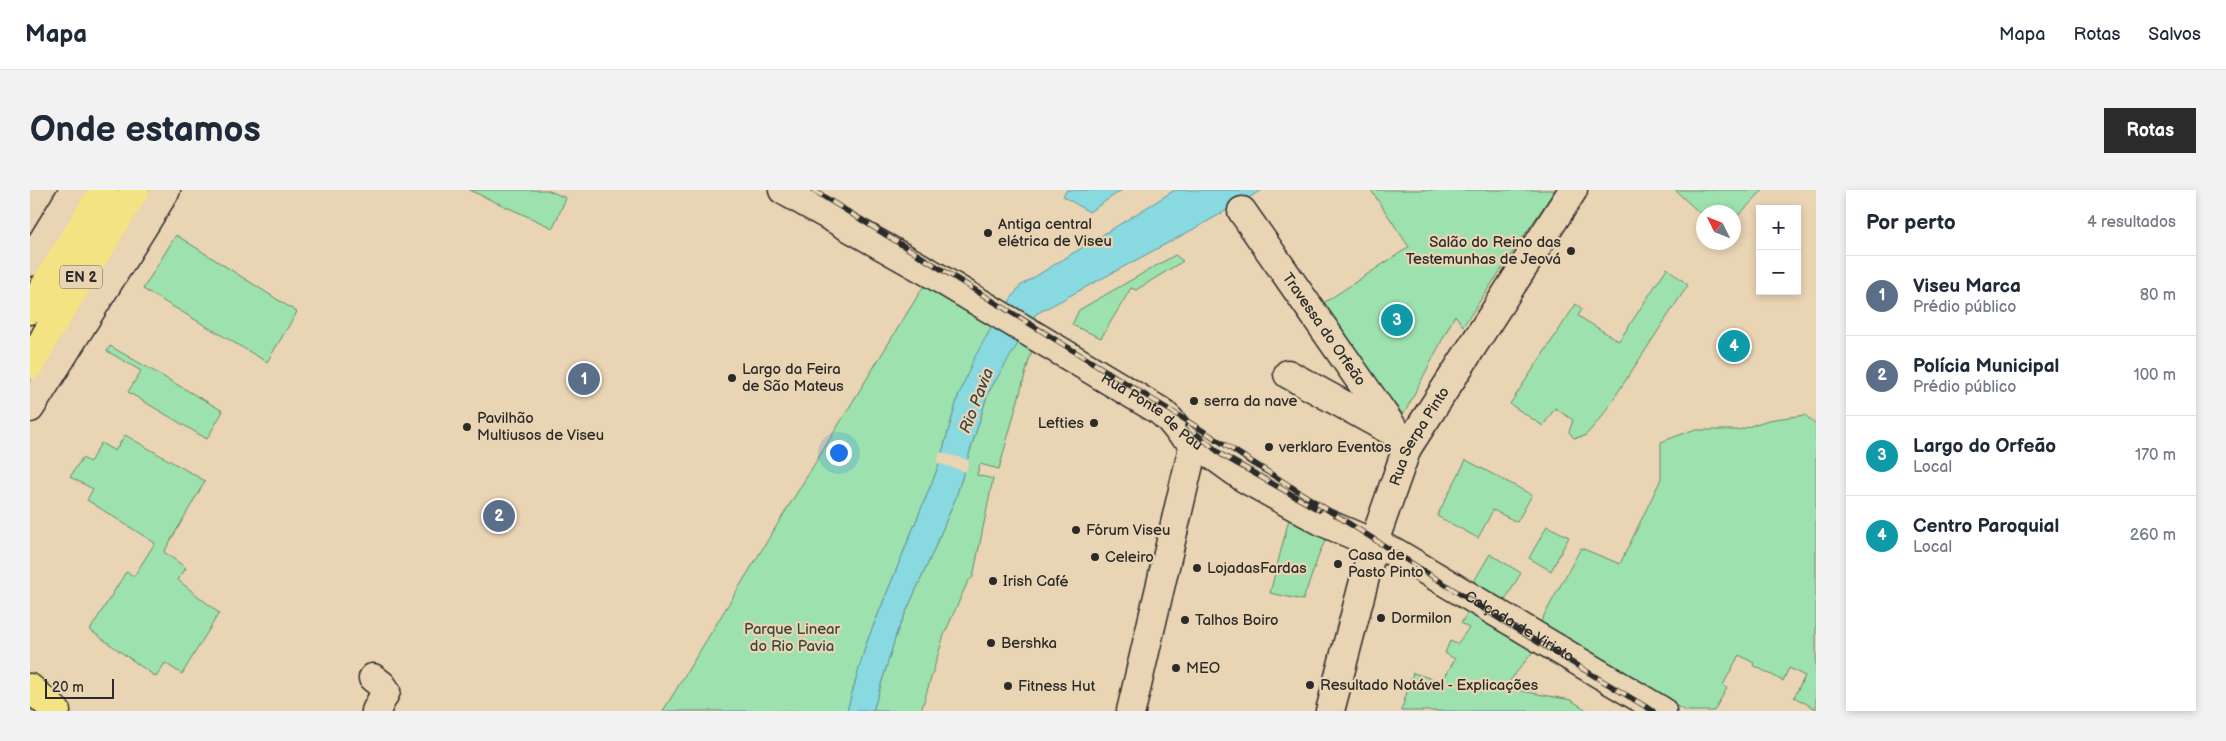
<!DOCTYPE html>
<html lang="pt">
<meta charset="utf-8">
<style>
:root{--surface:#fff;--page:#f2f2f3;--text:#1f2937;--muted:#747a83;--line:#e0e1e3;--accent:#2b2b2b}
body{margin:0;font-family:"Balsamiq Sans",sans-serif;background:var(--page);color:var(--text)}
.controls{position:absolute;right:15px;top:15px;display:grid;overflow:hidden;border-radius:0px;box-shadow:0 2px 8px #0003}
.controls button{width:45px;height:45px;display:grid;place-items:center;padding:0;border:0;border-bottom:1px solid var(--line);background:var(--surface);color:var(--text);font:25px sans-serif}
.compass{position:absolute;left:1666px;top:15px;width:45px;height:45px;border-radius:50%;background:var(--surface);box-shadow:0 2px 8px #0003;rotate:313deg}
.scale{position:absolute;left:15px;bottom:12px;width:69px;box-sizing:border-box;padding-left:5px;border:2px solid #2b2b2b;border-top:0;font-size:14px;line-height:18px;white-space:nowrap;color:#2b2b2b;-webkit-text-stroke:4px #e9d4b3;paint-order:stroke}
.you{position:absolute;left:808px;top:262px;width:18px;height:18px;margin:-12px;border:4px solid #fff;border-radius:50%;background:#1a73e8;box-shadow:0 0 0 8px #1a73e833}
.badge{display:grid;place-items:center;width:32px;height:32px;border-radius:50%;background:var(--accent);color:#fff;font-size:16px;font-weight:700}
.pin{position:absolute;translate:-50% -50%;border:2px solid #fff;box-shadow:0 1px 5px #0006}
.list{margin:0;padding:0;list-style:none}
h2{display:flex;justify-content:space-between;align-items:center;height:65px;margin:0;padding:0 20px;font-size:21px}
h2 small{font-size:16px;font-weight:400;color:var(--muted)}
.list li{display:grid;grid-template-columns:32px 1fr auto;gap:15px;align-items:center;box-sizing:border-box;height:80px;padding:0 20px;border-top:1px solid var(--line)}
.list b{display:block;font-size:19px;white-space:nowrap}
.list p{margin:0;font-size:16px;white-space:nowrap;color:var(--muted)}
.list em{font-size:16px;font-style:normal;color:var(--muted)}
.map{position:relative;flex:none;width:1786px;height:521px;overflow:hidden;border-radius:0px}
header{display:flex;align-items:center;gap:30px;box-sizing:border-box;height:70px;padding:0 25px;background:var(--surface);border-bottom:1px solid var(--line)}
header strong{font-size:24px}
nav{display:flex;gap:28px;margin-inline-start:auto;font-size:18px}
.intro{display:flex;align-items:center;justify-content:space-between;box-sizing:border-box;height:120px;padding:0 30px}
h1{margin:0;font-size:35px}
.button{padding:12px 22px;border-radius:0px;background:var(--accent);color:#fff;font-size:18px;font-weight:700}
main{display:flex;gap:30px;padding:0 30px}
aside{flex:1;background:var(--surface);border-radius:0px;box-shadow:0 2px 8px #0003}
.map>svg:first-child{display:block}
.green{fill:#9de2ae;stroke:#64866c}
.water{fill:#88d9e0;stroke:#639398}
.pier{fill:#e9d4b3}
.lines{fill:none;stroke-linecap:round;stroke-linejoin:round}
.street-casing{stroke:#2b2b2b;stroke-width:31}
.secondary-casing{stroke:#2b2b2b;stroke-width:31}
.primary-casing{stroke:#2b2b2b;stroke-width:31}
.street{stroke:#e9d4b3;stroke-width:28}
.secondary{stroke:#e9d4b3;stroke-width:28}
.primary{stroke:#f4e382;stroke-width:28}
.rail-casing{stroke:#2b2b2b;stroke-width:5.5}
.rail{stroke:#e9d4b3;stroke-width:4;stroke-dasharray:11;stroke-linecap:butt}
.poi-dot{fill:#2b2b2b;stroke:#e9d4b3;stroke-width:2}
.labels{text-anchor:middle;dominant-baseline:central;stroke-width:4.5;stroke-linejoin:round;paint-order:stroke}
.shield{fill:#e9d4b3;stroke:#645e54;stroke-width:1}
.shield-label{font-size:14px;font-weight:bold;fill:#2b2b2b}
.poi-label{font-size:15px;fill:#2b2b2b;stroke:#e9d4b3;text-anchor:start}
.street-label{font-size:15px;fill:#2b2b2b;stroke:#e9d4b3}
.park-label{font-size:15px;fill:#3c463f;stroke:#e9d4b3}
.water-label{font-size:16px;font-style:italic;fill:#394546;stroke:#e9d4b3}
</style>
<header>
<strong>Mapa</strong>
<nav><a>Mapa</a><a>Rotas</a><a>Salvos</a></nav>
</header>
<div class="intro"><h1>Onde estamos</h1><a class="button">Rotas</a></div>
<main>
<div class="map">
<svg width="1786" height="521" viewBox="0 0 1786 521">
<rect width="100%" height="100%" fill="#e9d4b3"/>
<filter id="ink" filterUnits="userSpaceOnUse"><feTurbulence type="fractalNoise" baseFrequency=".02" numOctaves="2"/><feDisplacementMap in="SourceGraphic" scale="10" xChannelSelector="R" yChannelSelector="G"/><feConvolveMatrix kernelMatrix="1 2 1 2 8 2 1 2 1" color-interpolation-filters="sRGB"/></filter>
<g filter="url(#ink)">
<path class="green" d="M 439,0 L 517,0 L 536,8 L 523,38 Z
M 1341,0 L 1525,0 L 1433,136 L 1425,125 L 1376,220 L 1373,224 L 1286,118 L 1379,57 Z
M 1645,0 L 1733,0 L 1704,30 L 1704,22 L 1674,22 L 1673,26 Z
M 146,45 L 267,122 L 237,172 L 113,99 Z
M 1145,65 L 1153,71 L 1106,100 L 1101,98 L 1071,148 L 1042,135 L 1049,120 Z
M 1637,78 L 1658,95 L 1571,228 L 1555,246 L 1544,248 L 1539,242 L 1543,230 L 1525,218 L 1513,236 L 1480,214 L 1546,114 L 1552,119 L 1548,126 L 1589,151 Z
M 898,89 L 964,133 L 928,207 L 907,280 L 836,454 L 817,521 L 633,521 Z
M 990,149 L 1003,156 L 969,279 L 950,274 L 947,285 L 963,289 L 943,387 L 938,391 L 914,445 L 891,521 L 843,521 L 867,442 L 903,362 L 926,307 L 958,203 Z
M 80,156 L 193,221 L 177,249 L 98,202 L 111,181 L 77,161 Z
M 1775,225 L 1786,235 L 1786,519 L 1764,507 L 1775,486 L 1759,478 L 1753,491 L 1723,475 L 1724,473 L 1709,465 L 1693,495 L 1697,498 L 1684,521 L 1655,521 L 1510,433 L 1551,358 L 1590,374 L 1631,289 L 1631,252 L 1663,240 L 1709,240 L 1738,230 Z
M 95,245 L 175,291 L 134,362 L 156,378 L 148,390 L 189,423 L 152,484 L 135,473 L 126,487 L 60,440 L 96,382 L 104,386 L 125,353 L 57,310 L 63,299 L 40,287 L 52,268 L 60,272 L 71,253 L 85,261 Z
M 1436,270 L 1502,305 L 1487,332 L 1463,320 L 1448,348 L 1407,326 Z
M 1259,329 L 1282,339 L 1300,342 L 1291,359 L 1273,410 L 1240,403 Z
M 1517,336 L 1539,347 L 1521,381 L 1499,368 Z
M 1460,364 L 1491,383 L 1471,417 L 1440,398 Z
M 1440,419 L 1505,459 L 1474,498 L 1541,510 L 1558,521 L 1371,521 L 1383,483 L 1412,492 L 1425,469 L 1415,463 L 1420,451 L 1427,454 L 1439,438 L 1431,433 Z"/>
<path class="water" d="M 1037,0 L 1092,0 L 1059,22 L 1033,6 Z
M 1145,0 L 1232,0 L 1173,34 L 1006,124 L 958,203 L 926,307 L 903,362 L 867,442 L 843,521 L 817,521 L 836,454 L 907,280 L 928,207 L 944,168 L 964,133 L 990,96 Z"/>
<path class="pier" d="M 910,262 L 939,270 L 936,282 L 907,273 Z"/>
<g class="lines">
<defs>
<g id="street">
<path id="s1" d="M 753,0 L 902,84 L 1130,221 L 1140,230 L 1149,241 L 1214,288 L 1293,332 L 1368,364 L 1632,521"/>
<path id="s2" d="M 1212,21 L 1377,258"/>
<path d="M 0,72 L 44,0"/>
<path d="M 1258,184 L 1363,242"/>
<path d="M 0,218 L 136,0"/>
<path d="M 343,488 L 352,495 L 356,501 L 346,521"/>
<path d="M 1101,521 L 1164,253"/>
</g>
<g id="secondary">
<path id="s3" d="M 1300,521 L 1345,349 L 1377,258 L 1543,0"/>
</g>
<path id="primary" d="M 0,120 L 74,0
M 0,175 L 17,143 L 105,0
M 0,498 L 26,521"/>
</defs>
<use href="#street" class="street-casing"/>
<use href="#secondary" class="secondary-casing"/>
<use href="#primary" class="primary-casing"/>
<use href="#street" class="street"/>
<use href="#secondary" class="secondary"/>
<use href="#primary" class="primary"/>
<defs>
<path id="rail" d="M 783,0 L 1167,237 L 1476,433 L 1623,521
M 1157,236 L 1192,265 L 1289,320"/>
</defs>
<use href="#rail" class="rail-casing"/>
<use href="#rail" class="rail"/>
</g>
</g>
<g class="poi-dot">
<circle cx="958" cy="43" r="5"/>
<circle cx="1541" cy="61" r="5"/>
<circle cx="702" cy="188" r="5"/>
<circle cx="1164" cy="211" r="5"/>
<circle cx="1064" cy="233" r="5"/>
<circle cx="437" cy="237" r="5"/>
<circle cx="1239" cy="257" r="5"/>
<circle cx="1046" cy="340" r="5"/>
<circle cx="1065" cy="367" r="5"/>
<circle cx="1308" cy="374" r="5"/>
<circle cx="1167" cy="378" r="5"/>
<circle cx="963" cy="391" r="5"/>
<circle cx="1351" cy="428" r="5"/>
<circle cx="1155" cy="430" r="5"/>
<circle cx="961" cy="453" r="5"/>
<circle cx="1146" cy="478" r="5"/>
<circle cx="1280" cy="495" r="5"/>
<circle cx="978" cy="496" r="5"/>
</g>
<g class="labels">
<rect class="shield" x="30" y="75.5" width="42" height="23" rx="4"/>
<g class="shield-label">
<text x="51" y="87">EN 2</text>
</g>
<g class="poi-label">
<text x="968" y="34">Antiga central<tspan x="968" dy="17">elétrica de Viseu</tspan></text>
<text x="1531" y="52" text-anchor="end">Salão do Reino das<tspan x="1531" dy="17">Testemunhas de Jeová</tspan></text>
<text x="712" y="179">Largo da Feira<tspan x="712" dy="17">de São Mateus</tspan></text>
<text x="1174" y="211">serra da nave</text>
<text x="447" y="228">Pavilhão<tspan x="447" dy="17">Multiusos de Viseu</tspan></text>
<text x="1054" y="233" text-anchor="end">Lefties</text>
<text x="1249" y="257">verklaro Eventos</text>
<text x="1056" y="340">Fórum Viseu</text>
<text x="1318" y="365">Casa de<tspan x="1318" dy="17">Pasto Pinto</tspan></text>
<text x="1075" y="367">Celeiro</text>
<text x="1177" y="378">LojadasFardas</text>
<text x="973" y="391">Irish Café</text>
<text x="1361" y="428">Dormilon</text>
<text x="1165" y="430">Talhos Boiro</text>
<text x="971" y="453">Bershka</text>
<text x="1156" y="478">MEO</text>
<text x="1290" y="495">Resultado Notável - Explicações</text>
<text x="988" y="496">Fitness Hut</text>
</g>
<g class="street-label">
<text stroke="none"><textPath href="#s2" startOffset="144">Travessa do Orfeão</textPath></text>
<text stroke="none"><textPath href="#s1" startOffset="431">Rua Ponte de Pau</textPath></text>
<text stroke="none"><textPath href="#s3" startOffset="290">Rua Serpa Pinto</textPath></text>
<text stroke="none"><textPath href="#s1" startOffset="858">Calçada de Viriato</textPath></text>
</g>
<g class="park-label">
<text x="762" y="439">Parque Linear<tspan x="762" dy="17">do Rio Pavia</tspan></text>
</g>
<g class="water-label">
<text transform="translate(947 211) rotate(-69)">Rio Pavia</text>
</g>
</g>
</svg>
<div class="controls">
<button>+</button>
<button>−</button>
</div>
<svg class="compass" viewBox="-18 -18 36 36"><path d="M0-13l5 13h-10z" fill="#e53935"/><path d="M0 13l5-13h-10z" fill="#747a83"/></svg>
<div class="scale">20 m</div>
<div class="you"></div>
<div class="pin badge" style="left:554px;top:189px;background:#5c6f8a">1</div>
<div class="pin badge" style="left:469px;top:326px;background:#5c6f8a">2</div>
<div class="pin badge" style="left:1367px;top:130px;background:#0f9aa8">3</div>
<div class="pin badge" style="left:1704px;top:156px;background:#0f9aa8">4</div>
</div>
<aside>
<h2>Por perto<small>4 resultados</small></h2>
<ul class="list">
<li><span class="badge" style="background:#5c6f8a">1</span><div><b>Viseu Marca</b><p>Prédio público</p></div><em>80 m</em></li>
<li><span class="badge" style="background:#5c6f8a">2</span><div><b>Polícia Municipal</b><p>Prédio público</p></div><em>100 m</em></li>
<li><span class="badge" style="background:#0f9aa8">3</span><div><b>Largo do Orfeão</b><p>Local</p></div><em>170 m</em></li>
<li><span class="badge" style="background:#0f9aa8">4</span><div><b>Centro Paroquial</b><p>Local</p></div><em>260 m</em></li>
</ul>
</aside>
</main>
